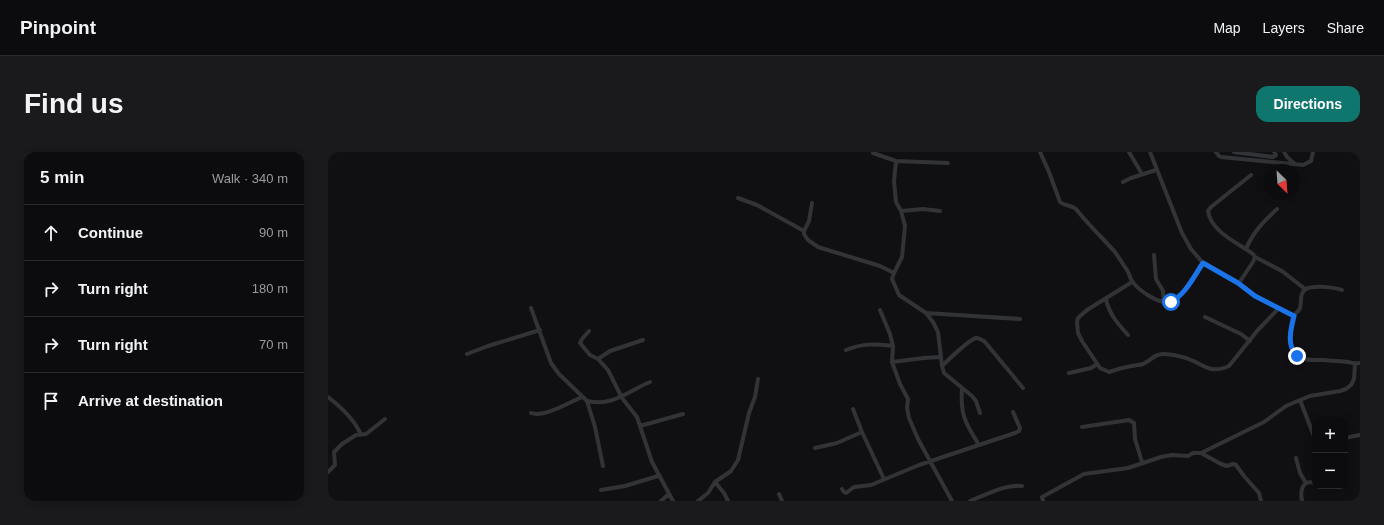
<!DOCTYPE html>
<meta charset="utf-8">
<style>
:root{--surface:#0c0c0e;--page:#1a1a1c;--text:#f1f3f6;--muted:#9a9b9e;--line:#2c2c2e;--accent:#0f766e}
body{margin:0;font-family:Helvetica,sans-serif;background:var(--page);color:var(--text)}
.controls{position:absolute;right:12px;bottom:12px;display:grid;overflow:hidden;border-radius:8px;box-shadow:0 2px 10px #0003}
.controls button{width:36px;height:36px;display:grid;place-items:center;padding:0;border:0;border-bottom:1px solid var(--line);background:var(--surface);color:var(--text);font:20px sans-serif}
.compass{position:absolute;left:936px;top:12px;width:36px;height:36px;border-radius:50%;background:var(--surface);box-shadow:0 2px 10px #0003;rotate:155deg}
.stop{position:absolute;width:12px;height:12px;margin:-9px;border:3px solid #1a73e8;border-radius:50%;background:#fff}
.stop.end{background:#1a73e8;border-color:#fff;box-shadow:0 1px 4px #0008}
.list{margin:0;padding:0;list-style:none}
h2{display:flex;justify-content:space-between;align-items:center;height:52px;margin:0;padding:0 16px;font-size:17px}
h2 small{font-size:13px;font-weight:400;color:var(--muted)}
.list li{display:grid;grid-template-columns:26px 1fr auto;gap:12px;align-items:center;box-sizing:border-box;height:56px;padding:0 16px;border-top:1px solid var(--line)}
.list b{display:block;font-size:15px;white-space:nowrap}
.list em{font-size:13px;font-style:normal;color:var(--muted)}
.icon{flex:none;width:22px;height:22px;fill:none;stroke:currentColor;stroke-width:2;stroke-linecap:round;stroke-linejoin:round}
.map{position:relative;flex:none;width:1032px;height:349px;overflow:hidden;border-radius:12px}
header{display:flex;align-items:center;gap:24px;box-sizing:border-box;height:56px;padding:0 20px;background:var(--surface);border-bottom:1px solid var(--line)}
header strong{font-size:19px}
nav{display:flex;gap:22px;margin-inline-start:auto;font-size:14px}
.intro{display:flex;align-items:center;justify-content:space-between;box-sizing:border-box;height:96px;padding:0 24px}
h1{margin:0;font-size:28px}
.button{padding:10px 18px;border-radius:12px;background:var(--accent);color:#fff;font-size:14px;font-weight:700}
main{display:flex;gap:24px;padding:0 24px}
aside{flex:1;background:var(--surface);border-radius:12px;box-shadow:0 2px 10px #0003}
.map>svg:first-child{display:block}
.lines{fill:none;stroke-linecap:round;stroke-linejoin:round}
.minor{stroke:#313337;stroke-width:4}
.route{stroke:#1a73e8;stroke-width:5}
</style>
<header>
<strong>Pinpoint</strong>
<nav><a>Map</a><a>Layers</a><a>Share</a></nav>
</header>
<div class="intro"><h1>Find us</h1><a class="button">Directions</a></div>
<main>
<aside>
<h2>5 min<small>Walk · 340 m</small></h2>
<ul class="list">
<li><svg class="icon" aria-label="ahead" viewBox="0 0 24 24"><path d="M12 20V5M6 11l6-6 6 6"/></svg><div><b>Continue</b></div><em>90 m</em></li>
<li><svg class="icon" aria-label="right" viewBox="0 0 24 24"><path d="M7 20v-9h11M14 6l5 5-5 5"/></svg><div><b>Turn right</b></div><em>180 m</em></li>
<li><svg class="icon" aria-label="right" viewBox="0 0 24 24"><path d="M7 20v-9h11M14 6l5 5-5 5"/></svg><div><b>Turn right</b></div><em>70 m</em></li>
<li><svg class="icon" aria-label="arrive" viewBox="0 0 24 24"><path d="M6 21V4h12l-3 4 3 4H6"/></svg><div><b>Arrive at destination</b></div></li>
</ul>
</aside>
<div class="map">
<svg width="1032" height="349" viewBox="0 0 1032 349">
<rect width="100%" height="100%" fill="#101012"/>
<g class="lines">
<path class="minor" d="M 545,0 L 545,1 L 568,9 L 620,11
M 712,0 L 721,20 L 732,50 C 737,54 743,53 748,57 C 752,62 756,67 760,71 C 769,81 778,90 787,100 C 791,106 795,112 799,118 C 801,121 802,126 804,129 C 810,138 831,153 843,150 C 855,146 868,121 875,111
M 801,0 L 814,22
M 822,0 L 854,81 L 863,97 L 875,111 L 911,131 L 927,144 L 966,164
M 888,0 L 891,4 L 893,5 L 975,13 L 983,9 L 985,0
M 906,0 L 945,5 L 948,3 L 946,0
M 956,0 L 959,5 L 967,12
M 568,9 L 566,29 L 568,50 L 573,59 L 577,74 L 574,105 L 566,121 L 564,127 L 571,143 L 598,161 L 692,167
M 795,30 L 803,26 L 828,18
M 410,46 L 429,53 L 476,79
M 484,51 L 481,69 L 476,79 L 476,82 L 480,88 L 490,95 L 552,114 L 566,121
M 573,59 L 595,57 L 612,59
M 918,97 C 925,80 936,69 949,57
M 826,103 L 828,127 L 835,139 L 836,151
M 927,105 L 954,119 L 977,137
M 804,130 L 759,158 L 750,166 L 749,170 L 750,181 L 754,189 L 772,216 L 781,220 C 787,218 793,216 799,215 C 804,213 812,214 817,211 C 825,207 826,202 836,202 C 842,202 857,205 863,208 C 878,214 883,222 901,214 L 929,179 L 950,157
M 911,131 L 925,110 L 927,105 L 925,102 C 910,91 883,80 880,59 L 883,55 L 923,23
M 1014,138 C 1006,135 985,133 978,137 C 971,141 974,150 972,156 C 971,159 968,161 966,163 C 962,172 960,198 969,204 C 976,209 987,208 996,208 C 1004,209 1012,209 1020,210 C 1025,211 1027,212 1032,211
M 778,147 C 781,162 790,172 800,183
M 203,156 L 223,211 L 231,222 L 259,249 C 285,255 300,239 322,230
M 552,158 L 562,182 L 565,194 L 564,210 L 572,232 L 580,247 L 579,256 L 581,266 L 590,287 L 624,349
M 598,161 L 605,170 L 610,180 L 614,214 L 616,221 L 644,244 L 648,249 L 652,261
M 877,165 L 913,182 L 922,189
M 261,179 L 254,187 L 252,191 L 262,203 L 270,207 L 280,218 L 294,246 L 309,265 L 324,310 L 345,349
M 518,198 C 535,191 547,192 565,194
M 139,202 L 160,194 L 212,178
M 270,207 L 282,199 L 315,188
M 564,210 L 596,206 L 612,205
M 614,214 C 620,208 642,187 648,186 C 652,186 654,188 657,190 L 695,236
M 741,221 L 763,216 L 769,212
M 634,237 C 632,263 638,272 651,293
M 0,245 C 13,255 27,268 33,283
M 972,248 L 987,287
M 259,249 L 267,275 L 275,314
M 525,257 L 534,280 L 556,327
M 203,261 C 216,266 242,250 254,245
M 312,274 L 355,262
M 754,275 L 801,268 L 806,271 L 807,287 L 814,310
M 1017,286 L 1032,283
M 487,296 L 509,291 L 534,280
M 873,301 L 893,312 L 899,314 L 905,312 L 908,313 L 916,324 L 931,341 L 933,349
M 968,306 L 972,321 L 978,331
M 0,320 L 7,313 L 6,300 L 14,292 L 28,283 L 38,282 L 57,267
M 387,330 L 396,341 L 400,349
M 514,337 L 516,340 L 518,341 L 526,335 L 543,333 L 591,313 L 687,281 L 691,279 L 692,276 L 685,260
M 273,338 L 297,334 L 330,324
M 451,342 L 454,349
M 333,349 L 341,342
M 370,349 L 380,341 L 387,330 L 403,319 L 410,308 L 421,261 L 427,245 L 430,227
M 642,349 C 658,343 677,332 694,334
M 715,349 L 714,345 L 756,322 L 800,316 L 833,305 L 844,303 L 860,304 L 865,301 L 873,301 L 936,270 L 958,254 L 972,248 L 982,244 L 1012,239 L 1018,237 L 1023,233 L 1026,227 L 1027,212
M 974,349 C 972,339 974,327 987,331"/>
</g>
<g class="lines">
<path class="route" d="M 843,150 C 858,142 866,124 875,111 L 910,131 L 927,144 L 966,164 C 963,177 958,193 969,204"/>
</g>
</svg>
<div class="controls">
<button>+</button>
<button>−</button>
</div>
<svg class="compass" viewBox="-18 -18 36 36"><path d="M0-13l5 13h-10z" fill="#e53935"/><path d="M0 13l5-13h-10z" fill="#9a9b9e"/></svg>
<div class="stop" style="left:843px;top:150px"></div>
<div class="stop end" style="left:969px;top:204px"></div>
</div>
</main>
